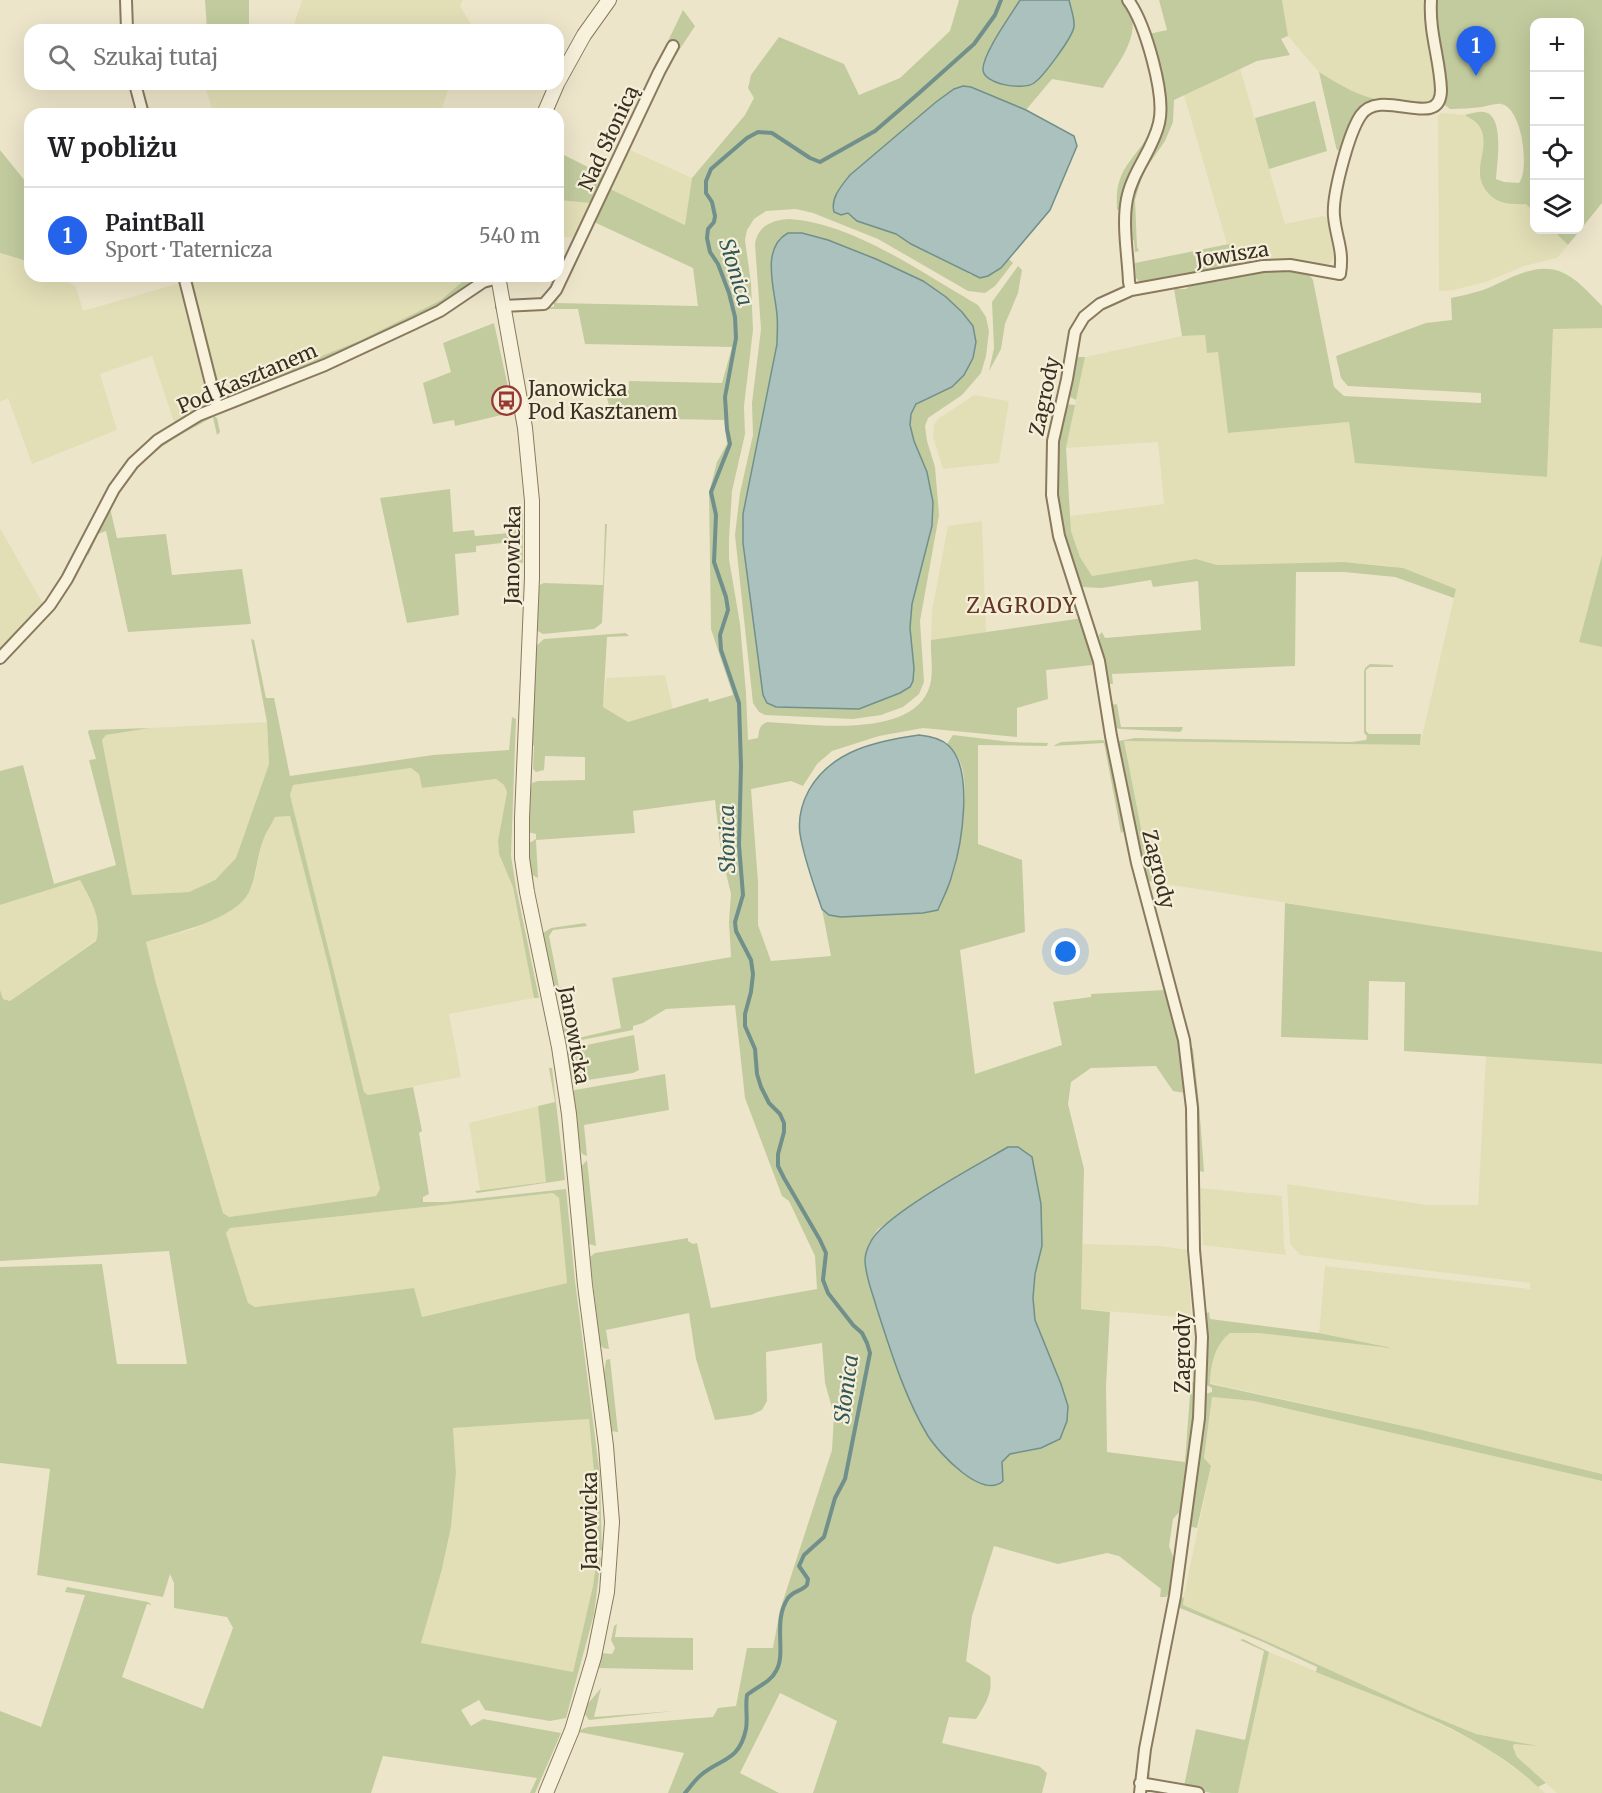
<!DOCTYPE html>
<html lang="pl">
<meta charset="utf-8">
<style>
:root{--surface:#fff;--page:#f6f6f6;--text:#202124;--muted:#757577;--line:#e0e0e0;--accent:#2563eb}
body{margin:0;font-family:Merriweather,serif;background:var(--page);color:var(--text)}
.controls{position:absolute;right:18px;top:18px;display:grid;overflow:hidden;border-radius:12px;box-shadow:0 6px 24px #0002}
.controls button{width:54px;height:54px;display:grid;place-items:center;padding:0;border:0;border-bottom:2px solid var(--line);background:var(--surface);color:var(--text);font:30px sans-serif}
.you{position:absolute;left:1066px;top:952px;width:21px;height:21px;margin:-15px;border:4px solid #fff;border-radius:50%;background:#1a73e8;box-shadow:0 0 0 9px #1a73e833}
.badge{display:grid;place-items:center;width:39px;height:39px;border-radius:50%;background:var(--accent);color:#fff;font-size:20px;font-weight:700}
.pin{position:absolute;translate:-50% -50px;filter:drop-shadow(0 2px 3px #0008)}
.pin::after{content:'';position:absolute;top:32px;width:21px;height:18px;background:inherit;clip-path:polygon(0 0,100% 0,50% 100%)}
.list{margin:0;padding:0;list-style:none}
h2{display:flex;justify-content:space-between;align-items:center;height:78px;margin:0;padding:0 24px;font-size:26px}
h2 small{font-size:20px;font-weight:400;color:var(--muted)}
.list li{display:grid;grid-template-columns:39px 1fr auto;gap:18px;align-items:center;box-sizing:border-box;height:96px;padding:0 24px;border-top:2px solid var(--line)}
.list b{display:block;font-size:22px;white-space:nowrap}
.list p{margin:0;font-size:20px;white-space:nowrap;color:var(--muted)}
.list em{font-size:20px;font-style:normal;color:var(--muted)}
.icon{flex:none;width:33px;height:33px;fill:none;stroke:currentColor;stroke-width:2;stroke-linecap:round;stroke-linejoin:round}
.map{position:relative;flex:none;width:1602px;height:1793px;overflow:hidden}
.search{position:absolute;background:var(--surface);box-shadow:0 6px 24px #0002;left:24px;top:24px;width:540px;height:66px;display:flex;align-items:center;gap:15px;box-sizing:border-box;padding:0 21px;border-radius:18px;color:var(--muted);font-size:22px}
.panel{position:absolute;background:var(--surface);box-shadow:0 6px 24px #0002;left:24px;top:108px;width:540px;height:174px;border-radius:18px}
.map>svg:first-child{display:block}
.farmland{fill:#e2dfb7}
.green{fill:#c2cb9e;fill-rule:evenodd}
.water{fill:#aac1bd;stroke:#71908b;stroke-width:1.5}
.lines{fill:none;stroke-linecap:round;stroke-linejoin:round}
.stream{stroke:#71908b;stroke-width:4}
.minor-casing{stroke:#89795f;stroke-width:14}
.tertiary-casing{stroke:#89795f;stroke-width:16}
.minor{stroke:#f8f2dd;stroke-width:10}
.tertiary{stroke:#f8f2dd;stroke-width:14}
.labels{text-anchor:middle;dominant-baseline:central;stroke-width:4.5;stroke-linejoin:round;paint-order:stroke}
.street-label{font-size:20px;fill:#3a2f21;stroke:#f5efd9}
.poi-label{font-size:20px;fill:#3a2f21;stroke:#f5efd9;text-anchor:start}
.water-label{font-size:21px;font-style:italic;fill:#325859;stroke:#f5efd9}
.neighbourhood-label{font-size:21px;letter-spacing:1.5px;fill:#653623;stroke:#f5efd9}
</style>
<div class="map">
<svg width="1602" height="1793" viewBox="0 0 1602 1793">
<rect width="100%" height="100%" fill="#ede5ca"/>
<path class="farmland" d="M 302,0 L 463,0 L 460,6 L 471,24 L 467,30 L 290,30 L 293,28 Z
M 1282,0 L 1429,0 L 1437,88 L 1434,98 L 1427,104 L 1369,99 L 1349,91 L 1319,72 L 1288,36 Z
M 1240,68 L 1285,224 L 1323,216 L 1331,219 L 1337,251 L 1335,257 L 1328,265 L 1238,267 L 1234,243 L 1227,244 L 1184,95 Z
M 204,84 L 450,84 L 440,114 L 214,114 Z
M 1441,113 L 1465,115 L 1478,124 L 1484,140 L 1479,174 L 1512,205 L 1527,204 L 1534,212 L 1534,230 L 1553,230 L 1568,245 L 1557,258 L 1524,266 L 1486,282 L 1454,290 L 1439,291 L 1438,116 Z
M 628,149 L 692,178 L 686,225 L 609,189 Z
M 558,200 L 591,203 L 575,238 L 558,236 Z
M 0,253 L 30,262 L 30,276 L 61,276 L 76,287 L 83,311 L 180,283 L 210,404 L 174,422 L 152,356 L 100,374 L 117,430 L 32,464 L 8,398 L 0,402 Z
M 191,276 L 469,276 L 441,300 L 359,341 L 222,396 Z
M 1577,327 L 1602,328 L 1602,555 L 1579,641 L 1602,647 L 1602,952 L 1159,883 L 1149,869 L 1124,741 L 1420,745 L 1456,589 L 1390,566 L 1344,562 L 1217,565 L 1196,559 L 1092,576 L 1080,557 L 1071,531 L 1070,516 L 1164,504 L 1158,442 L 1066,448 L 1085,357 L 1182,336 L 1205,335 L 1218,352 L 1229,433 L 1349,422 L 1475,471 L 1547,477 L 1553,328 Z
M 974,395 L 1009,401 L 999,463 L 943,469 L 933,437 L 934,425 L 938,419 Z
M 982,521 L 986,632 L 931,640 L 932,611 L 948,526 Z
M 0,528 L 42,602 L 42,606 L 0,651 Z
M 665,675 L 673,709 L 628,722 L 603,707 L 606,678 Z
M 267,722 L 269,764 L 236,858 L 215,880 L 189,892 L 132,895 L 102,740 L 106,735 L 150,728 Z
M 411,768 L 419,774 L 422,788 L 496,779 L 504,785 L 507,792 L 498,841 L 499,854 L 513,887 L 534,998 L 449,1014 L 461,1077 L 368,1095 L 364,1092 L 290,795 L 293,785 Z
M 290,816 L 328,964 L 380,1189 L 376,1196 L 229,1217 L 223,1213 L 156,983 L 146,942 L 193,929 L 227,913 L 255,876 L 263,839 L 275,817 Z
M 80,880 L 95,910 L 100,929 L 96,940 L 10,1001 L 3,999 L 0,990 L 0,905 Z
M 1486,1055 L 1602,1064 L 1602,1474 L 1422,1430 L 1210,1383 L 1213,1358 L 1220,1341 L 1229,1333 L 1258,1333 L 1383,1346 L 1319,1333 L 1325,1266 L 1530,1289 L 1530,1283 L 1300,1255 L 1290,1244 L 1287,1184 L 1428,1205 L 1478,1205 Z
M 538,1106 L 546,1182 L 480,1190 L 469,1123 Z
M 1200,1188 L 1282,1196 L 1284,1244 L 1286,1255 L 1203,1245 Z
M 553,1193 L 559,1198 L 567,1283 L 421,1317 L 413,1288 L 256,1307 L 248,1303 L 226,1233 L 230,1228 Z
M 1082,1244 L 1160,1246 L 1188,1250 L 1191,1318 L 1081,1309 Z
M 1212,1397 L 1254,1401 L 1602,1481 L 1602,1793 L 1557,1793 L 1517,1757 L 1513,1747 L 1514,1744 L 1529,1744 L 1476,1734 L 1420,1711 L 1266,1641 L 1182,1605 L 1211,1466 L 1204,1459 Z
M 589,1419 L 598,1516 L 597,1554 L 593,1586 L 573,1672 L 421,1643 L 442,1569 L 451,1527 L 456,1473 L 453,1428 Z
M 1269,1652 L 1418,1713 L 1484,1746 L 1528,1778 L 1545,1793 L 1238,1793 Z"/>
<path class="green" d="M 205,0 L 249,0 L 249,30 L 207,30 Z
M 959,0 L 1020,0 L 985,58 L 990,80 L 1017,87 L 1028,86 L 1072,33 L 1074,26 L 1069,0 L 1121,0 C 1150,27 1118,62 1103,88 L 1052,79 L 1026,110 L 971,87 L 954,89 L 936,102 L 850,175 L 839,188 L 841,215 L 848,213 L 857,221 L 896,234 L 911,244 L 957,265 L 971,275 L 1001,268 L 1008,258 L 1013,263 L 995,286 L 985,293 L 968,291 L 878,239 L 813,213 L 796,209 L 766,211 L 754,219 L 747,230 L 745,240 L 751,283 L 753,330 L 744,406 L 745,434 L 732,491 L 729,539 L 729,559 L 740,624 L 746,693 L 748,740 L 758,738 C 759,731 759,725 767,722 C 809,724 907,739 928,691 C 935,675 930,656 931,640 L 1083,618 L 1094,661 L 1092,665 L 1046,670 L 1048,699 L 1017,708 L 1017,737 L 923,728 L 879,736 L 832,751 L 817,764 L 803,786 L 791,781 L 751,789 L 758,882 L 758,925 L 771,961 L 831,956 L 822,909 L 829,915 L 939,910 C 943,898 949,887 953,875 C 960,851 968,796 963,772 C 961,760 955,752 947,744 L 953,735 L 1011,742 L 1048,743 L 1047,746 L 978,745 L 978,844 L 1022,860 L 1025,932 L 960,950 L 975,1074 L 1062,1045 L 1053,1002 L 1091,997 L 1091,994 L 1165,990 L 1178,1041 L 1185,1093 L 1173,1091 L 1156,1066 L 1091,1068 L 1071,1082 L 1068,1104 L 1084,1169 L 1081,1309 L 1110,1312 L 1106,1386 L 1107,1452 L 1185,1462 L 1191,1381 L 1196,1383 L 1194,1434 L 1183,1508 L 1173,1519 L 1169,1546 L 1175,1562 L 1170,1594 L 1166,1597 L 1160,1597 L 1161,1589 L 1119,1556 L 1107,1553 L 1058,1564 L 994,1546 L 972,1616 L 966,1661 L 990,1676 C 993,1693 985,1705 976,1719 L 949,1717 L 942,1743 L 1039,1766 L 1047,1773 L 1042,1793 L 813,1793 L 837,1721 L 780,1693 L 740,1773 L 779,1793 L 668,1793 L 684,1753 L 579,1732 L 582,1729 L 588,1727 L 713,1717 L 718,1708 L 736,1706 L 747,1648 L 773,1648 L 780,1610 L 832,1450 L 834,1415 L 825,1383 L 822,1343 L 766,1352 L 767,1401 L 762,1410 L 751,1415 L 715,1420 L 696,1359 L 689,1313 L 606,1330 L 609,1349 L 603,1348 L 600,1344 L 590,1257 L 595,1253 L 688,1238 L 688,1241 L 693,1244 L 697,1243 L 711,1308 L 817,1289 L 815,1256 L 789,1201 L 782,1196 L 745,1098 L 735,1005 L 666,1009 L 643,1023 L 633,1026 L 633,1030 L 571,1042 C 559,1038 555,1014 566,1006 L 567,1011 L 564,1012 L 569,1035 L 574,1039 L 621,1028 L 612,978 L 731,957 L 729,922 L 731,894 L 721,852 L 715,800 L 633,811 L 635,833 L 536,840 L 538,878 L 530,874 L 528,844 L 536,839 L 536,834 L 528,832 L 529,801 L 532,783 L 538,781 L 585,780 L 585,757 L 545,756 L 544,770 L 536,772 L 533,769 L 534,746 L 532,744 L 535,647 L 544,639 L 626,633 L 629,636 L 607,637 L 603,707 L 628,722 L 708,698 L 709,702 L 733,695 L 711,629 L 709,493 L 717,462 L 727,444 L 724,420 L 612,418 L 607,398 L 610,392 L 629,390 L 629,381 L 722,383 L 732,347 L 585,344 L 578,309 L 515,309 L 554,307 L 554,304 L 547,304 L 563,281 L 566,282 L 556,303 L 698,306 L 693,268 L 594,222 L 658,87 L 610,189 L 685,225 L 692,178 L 745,115 L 754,98 L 748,88 L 751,75 L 779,37 L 844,64 L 859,95 L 900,78 L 950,31 ZM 940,1187 L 1042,1246 C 1036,1270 1029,1296 1035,1320 C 1044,1355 1070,1384 1067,1421 L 1022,1451 L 1010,1454 L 1002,1462 L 1001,1471 L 929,1437 L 911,1401 L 890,1348 L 869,1243 L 878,1229 Z
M 1159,0 L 1282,0 L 1288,36 L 1281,39 L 1290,55 L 1257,61 L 1174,100 L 1173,122 L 1165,141 L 1143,173 L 1135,200 L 1137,247 L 1139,251 L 1135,252 L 1134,241 L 1129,233 L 1131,194 L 1159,134 L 1149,34 L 1167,30 Z
M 1434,0 L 1602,0 L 1602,203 L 1568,245 L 1553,230 L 1580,230 L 1580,22 L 1534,22 L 1534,212 L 1526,204 C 1512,205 1497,204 1488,193 C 1468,170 1493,148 1479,126 C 1476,121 1469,118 1465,115 C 1470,114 1478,111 1484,112 C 1505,115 1497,163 1496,179 L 1504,182 L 1519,183 C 1530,169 1522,107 1501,104 C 1496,103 1488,106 1482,107 C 1472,108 1461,109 1450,109 L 1442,103 Z
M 683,10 L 695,26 L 676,55 L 675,52 L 679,45 L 672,41 L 668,41 Z
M 1319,72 C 1340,85 1359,97 1384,101 L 1372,102 L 1343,151 L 1337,150 L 1336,147 Z
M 1315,101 L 1327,151 L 1269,169 L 1255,118 Z
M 1145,141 L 1126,183 L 1122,209 L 1117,210 C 1115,175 1125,168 1145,141 Z
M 0,150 L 30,187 L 30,262 L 0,253 Z
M 558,152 L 604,175 L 591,203 L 558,200 Z
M 790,219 C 855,224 922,273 978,305 L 986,317 L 989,331 L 986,356 L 981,373 L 962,395 L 928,418 L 925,426 L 927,441 L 935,467 L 939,515 L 920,621 L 924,682 L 919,694 L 903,707 L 881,715 L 853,719 L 765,715 L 759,712 L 753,703 L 735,535 L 740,493 L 753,435 L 752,403 L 761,329 L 755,244 C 758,225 773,220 790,219 ZM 828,240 L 876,259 L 923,281 L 946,297 L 973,326 L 976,342 L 973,358 L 964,375 L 916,404 L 911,414 L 910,425 L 914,441 L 927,472 L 933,502 L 932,526 L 912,604 L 910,628 L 914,668 L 900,693 L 859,709 L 763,695 L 743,543 L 743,514 L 777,344 L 777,316 L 771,269 L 774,249 Z
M 1234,243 L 1238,267 L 1146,283 L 1141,283 L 1136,278 L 1135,263 Z
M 1018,266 L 1022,270 L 1018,293 L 1005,324 L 1001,349 L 989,371 L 994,348 L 992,302 Z
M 1275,267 L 1308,273 L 1313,280 L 1334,387 L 1344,396 L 1481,403 L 1481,393 L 1348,386 L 1341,378 L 1336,356 L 1426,323 L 1452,320 L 1451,298 C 1462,296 1472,293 1483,290 C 1506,281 1533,262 1559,271 C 1576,277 1589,293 1602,306 L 1602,328 L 1553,329 L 1547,477 L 1355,463 L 1349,422 L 1228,433 L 1218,352 L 1207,353 L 1205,335 L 1182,336 L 1174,289 L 1186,289 L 1192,283 Z
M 187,276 L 191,276 L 222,396 L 359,341 L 441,300 L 469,276 L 475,276 L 468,281 L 471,285 C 397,335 306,368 223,400 L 220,399 Z
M 494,323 L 510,396 L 507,397 L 508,405 L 512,404 L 514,412 L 455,426 L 454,420 L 433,424 L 423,383 L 451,372 L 443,343 Z
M 1082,330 L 1078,357 L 1085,357 L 1076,400 L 1068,396 Z
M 1066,404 L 1075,405 L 1066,448 L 1071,531 L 1080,557 L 1092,576 L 1196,559 L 1217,565 L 1344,562 L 1403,568 L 1456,589 L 1454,598 L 1395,577 L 1344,572 L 1296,572 L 1295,666 L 1112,674 L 1113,684 L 1109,684 L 1099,635 L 1102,632 L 1105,638 L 1201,630 L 1198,581 L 1153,587 L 1151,580 L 1102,588 L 1082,587 C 1055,520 1049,475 1066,404 Z
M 211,414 L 217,418 L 220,432 L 217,435 L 213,417 C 181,434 149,451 127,480 C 121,489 116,499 110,508 L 117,538 L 166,534 L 172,575 L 242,569 L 251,624 L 128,632 L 106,531 L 98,534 L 88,556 L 87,550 C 101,523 114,494 133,470 C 152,445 184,428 211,414 Z
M 450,489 L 453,532 L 474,530 L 475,536 L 511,533 L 517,527 L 517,509 L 523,510 L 523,563 L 516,562 L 516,547 L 511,542 L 476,546 L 476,552 L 455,554 L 459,615 L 407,623 L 380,498 Z
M 605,524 L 607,524 L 602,623 L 594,629 L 543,634 L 536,630 L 537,586 L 544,583 L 603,585 Z
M 1602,555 L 1602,647 L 1579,642 Z
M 251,639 L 254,640 L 266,698 L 274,698 L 290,776 L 433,755 L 509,750 L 512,717 L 516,719 L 511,856 L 516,887 L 539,998 L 534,998 L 513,887 L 499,854 L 498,841 L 507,792 L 504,785 L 496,779 L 422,788 L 419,774 L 411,768 L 293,785 L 290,795 L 364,1092 L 368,1095 L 413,1087 L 422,1131 L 419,1133 L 429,1194 L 423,1197 L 423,1202 L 445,1202 L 566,1189 L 575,1281 L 600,1476 L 602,1550 L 597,1551 L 598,1516 L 589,1419 L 453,1428 L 456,1473 L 451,1527 L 442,1569 L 421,1643 L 573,1672 L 593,1586 L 597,1556 L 601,1558 L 594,1614 L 566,1718 L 550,1721 L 485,1710 L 479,1700 L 461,1710 L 471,1726 L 483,1719 L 561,1733 L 535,1793 L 530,1793 L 537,1778 L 383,1756 L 371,1793 L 0,1793 L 0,1711 L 41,1727 L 85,1595 L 65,1592 L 67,1587 L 148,1602 L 152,1605 L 147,1604 L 122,1677 L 203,1709 L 233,1628 L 227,1617 L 174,1608 L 174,1583 L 170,1574 L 163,1597 L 37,1575 L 50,1469 L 0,1463 L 0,1267 L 102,1264 L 117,1364 L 187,1364 L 169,1251 L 0,1261 L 0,990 L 3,999 L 10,1001 L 96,941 C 103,919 90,899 80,880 L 0,905 L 0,771 L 23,765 L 54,884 L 116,865 L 89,760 L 96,759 L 88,732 L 89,730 L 150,728 L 106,735 L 102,740 L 132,895 L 189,892 L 215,880 L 236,858 L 269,764 L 267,722 ZM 290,816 L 328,964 L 380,1189 L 376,1196 L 229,1217 L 223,1213 L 156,983 L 146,942 C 173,933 236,920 249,892 C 257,874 257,855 264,838 C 267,830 272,824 275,817 ZM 553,1193 L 559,1198 L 567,1283 L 422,1317 L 414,1288 L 255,1307 L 248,1303 L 226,1233 L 230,1228 Z
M 1370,664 L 1393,665 L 1393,667 L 1370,667 L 1366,670 L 1366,731 L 1369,734 L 1421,734 L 1420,745 L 1124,741 L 1149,869 L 1159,883 L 1148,881 L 1145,878 L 1117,744 L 1119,741 L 1135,738 L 1351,742 L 1366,740 L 1367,736 L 1364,733 L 1364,672 L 1365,668 Z
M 1117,704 L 1121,727 L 1183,727 L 1182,730 L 1180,732 L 1120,729 L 1116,728 L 1111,705 Z
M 1103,740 L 1109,746 L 1124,831 L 1121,833 L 1104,743 L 1053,746 L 1061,742 Z
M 1285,903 L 1602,952 L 1602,1064 L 1404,1051 L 1405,982 L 1369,981 L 1368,1040 L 1281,1037 Z
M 585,923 L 587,926 L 553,930 L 549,936 L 559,987 L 562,987 L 562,990 L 554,990 L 543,937 L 543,933 L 551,928 Z
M 634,1035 L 639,1070 L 633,1073 L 575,1082 L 571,1078 L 567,1055 L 568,1049 Z
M 1193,1048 L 1199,1103 L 1204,1172 L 1199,1171 L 1197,1155 L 1190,1050 Z
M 549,1068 L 552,1068 L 565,1180 L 477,1193 L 475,1191 L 546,1182 L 538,1106 L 555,1102 Z
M 665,1074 L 669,1110 L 584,1125 L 587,1156 L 582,1154 L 578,1144 L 573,1092 L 575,1090 Z
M 587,1160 L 596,1246 L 589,1244 L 587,1241 L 580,1174 L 581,1167 Z
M 1209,1312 L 1210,1319 L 1319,1333 L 1392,1348 L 1258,1333 L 1230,1333 C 1214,1346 1211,1364 1210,1384 L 1422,1430 L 1602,1474 L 1602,1481 L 1254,1401 L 1212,1397 L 1204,1458 L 1211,1466 L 1197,1528 L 1188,1526 L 1200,1454 L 1205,1394 L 1212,1392 L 1212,1388 L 1205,1384 L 1205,1314 Z
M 610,1359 L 618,1432 L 611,1431 L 604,1373 L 606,1360 Z
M 1184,1597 L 1183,1605 L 1266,1641 L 1420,1711 L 1476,1734 L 1538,1746 L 1514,1744 L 1513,1747 L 1517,1757 L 1546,1783 L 1538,1787 C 1477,1730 1392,1703 1316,1672 L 1317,1667 L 1263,1642 L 1180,1608 L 1178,1600 Z
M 617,1624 L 615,1637 L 693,1638 L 693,1670 L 597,1668 L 601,1653 L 612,1654 L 615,1648 L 611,1640 L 614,1626 Z
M 1243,1639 L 1269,1652 L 1238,1793 L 1211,1793 L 1146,1780 L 1146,1774 L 1150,1774 L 1149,1780 L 1184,1786 L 1196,1729 L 1245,1740 L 1264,1651 L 1240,1640 Z
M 601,1688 L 594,1717 L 674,1711 L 589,1720 L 584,1713 L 586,1706 Z"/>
<path class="water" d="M 1020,0 L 1069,0 C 1071,9 1075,19 1074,27 C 1072,38 1043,77 1034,83 C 1023,91 982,84 983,69 C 983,53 1011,15 1020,0 Z
M 963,86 L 971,87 L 1026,110 L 1074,136 L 1077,146 L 1050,210 L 1001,268 L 988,276 L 980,278 L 911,244 L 896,234 L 857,221 L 848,213 L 841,215 L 834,212 C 830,198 842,185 850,175 L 936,102 L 954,89 Z
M 788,233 L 802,233 L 828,240 L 876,259 L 923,281 L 946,297 L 962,312 L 973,326 L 976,342 L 973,358 L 964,375 L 952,387 L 916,404 L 911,414 L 910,425 L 914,441 L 927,472 L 933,502 L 932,526 L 912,604 L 910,628 L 914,668 L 913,681 L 910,687 L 900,693 L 859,709 L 776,707 L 767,703 L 763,695 L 743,543 L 743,514 L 777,344 C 777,334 778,325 777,315 C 775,290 760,248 788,233 Z
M 919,735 C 930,736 941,738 949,746 C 974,770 962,844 952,875 C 949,887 943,898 938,910 L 923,913 L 841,917 L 829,915 L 822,909 C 814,885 804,859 800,834 C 798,819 802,803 809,790 C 832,750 877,741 919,735 Z
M 1008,1147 L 1018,1147 L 1032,1157 L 1041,1204 L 1042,1246 L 1035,1274 L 1033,1298 L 1035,1320 L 1061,1384 L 1068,1406 L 1067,1421 L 1060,1439 L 1041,1448 L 1010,1454 L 1002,1462 L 1003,1481 C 982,1500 939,1453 928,1436 C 905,1398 891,1352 877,1309 C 873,1294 865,1276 865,1260 C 865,1255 868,1247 870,1243 C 881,1216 979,1164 1008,1147 Z"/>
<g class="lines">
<path class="stream" d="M 685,1793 C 690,1787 695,1780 701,1775 C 721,1758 739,1762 746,1729 C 748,1718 745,1707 747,1695 C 756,1687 770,1683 776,1671 C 787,1653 772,1622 788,1598 C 793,1591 802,1591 807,1585 L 808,1579 L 799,1566 L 804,1555 L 824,1537 L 835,1498 L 845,1479 L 870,1353 L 867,1343 L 862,1333 L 853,1325 L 828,1293 L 823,1280 L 826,1253 L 820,1240 L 784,1178 L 778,1166 L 778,1154 L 784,1132 L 784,1123 L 780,1114 L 769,1103 L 761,1087 L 757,1074 L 755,1049 L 745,1026 L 745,1014 L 751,992 L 753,974 L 751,960 L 736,931 L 735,922 L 743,895 L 739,845 L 741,766 L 739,703 L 721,650 L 720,635 L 728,610 L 726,597 L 714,562 L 716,515 L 711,492 L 730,444 L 727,429 L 725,397 L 736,338 L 735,317 L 729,293 L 718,264 L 710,252 L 707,238 L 708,229 L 714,222 L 715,216 L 712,202 L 706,193 L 706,181 L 711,169 L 747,138 L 758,132 L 772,133 L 810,158 L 820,162 L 875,131 L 918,94 L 974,44 L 995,15 L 1001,0"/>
<defs>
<path id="minor" d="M 126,0 L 127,30
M 1128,0 C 1145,23 1166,95 1159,123 C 1153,150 1132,172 1127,199 C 1122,225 1128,256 1129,282 L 1131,290
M 135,84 L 143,114
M 184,276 L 217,407
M 502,306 L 544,304 L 556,290 L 659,72 L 673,46
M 0,658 L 50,605 L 67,579 L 114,489 L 133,463 L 158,440 L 199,415 L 325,365 L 413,324 L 440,311 L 483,282 L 498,278
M 1140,1783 L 1198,1793
M 1140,1793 L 1145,1749 L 1175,1596 L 1199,1418 L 1202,1337 L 1194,1250 L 1192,1108 L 1184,1040 L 1137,863 L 1111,736 L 1099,661 L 1059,536 L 1052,495 L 1053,441 L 1067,379 L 1075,332 L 1084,317 L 1100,304 L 1131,290 L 1263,266 L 1290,265 L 1340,274 C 1344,249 1336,239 1334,216 C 1332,195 1349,132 1361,115 C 1381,86 1441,132 1441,90 C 1440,59 1429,34 1431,0"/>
<path id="tertiary" d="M 558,82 L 584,35 L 609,0
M 544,114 L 557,84
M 498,276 L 525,428 L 532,501 L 532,578 L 522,818 L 522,858 L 527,892 L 559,1047 L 569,1114 L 585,1285 L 606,1446 L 612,1522 L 607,1592 L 594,1657 L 572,1730 L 546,1793"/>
</defs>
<use href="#minor" class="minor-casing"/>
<use href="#tertiary" class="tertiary-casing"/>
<use href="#minor" class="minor"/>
<use href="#tertiary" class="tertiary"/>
</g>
<defs>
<symbol id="bus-ring" viewBox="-11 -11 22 22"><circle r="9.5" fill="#f5efd9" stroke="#953932" stroke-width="1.5"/><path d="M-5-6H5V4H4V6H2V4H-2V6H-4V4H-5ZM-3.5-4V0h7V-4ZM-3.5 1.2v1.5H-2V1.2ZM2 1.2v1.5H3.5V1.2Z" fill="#953932"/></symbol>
</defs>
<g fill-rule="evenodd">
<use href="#bus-ring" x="490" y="384" width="33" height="33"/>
</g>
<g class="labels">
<g class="street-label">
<text transform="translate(608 138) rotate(-65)">Nad Słonicą</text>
<text transform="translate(1232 254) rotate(-9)">Jowisza</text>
<text transform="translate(247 378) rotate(-23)">Pod Kasztanem</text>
<text transform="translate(1044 396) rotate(-78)">Zagrody</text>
<text transform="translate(512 555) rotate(-89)">Janowicka</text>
<text transform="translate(1159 869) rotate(76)">Zagrody</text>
<text transform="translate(575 1035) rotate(80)">Janowicka</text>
<text transform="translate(1182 1353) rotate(-90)">Zagrody</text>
<text transform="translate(589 1521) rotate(-90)">Janowicka</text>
</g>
<g class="poi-label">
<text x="528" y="388">Janowicka<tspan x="528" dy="23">Pod Kasztanem</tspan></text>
</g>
<g class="water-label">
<text transform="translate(736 272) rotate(73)">Słonica</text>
<text transform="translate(727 839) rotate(-91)">Słonica</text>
<text transform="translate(846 1389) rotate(-82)">Słonica</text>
</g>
<g class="neighbourhood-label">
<text x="1022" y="605">ZAGRODY</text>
</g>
</g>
</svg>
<div class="controls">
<button>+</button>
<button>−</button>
<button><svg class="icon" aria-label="locate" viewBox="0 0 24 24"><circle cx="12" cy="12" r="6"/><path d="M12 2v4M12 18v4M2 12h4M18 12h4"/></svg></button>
<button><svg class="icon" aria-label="layers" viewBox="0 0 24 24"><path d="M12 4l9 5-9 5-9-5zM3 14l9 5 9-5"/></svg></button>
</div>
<div class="you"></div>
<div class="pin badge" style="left:1476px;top:76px">1</div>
<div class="search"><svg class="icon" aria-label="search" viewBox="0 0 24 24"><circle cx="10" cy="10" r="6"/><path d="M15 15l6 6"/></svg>Szukaj tutaj</div>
<section class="panel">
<h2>W pobliżu<small></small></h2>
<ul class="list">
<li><span class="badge">1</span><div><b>PaintBall</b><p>Sport · Taternicza</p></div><em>540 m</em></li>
</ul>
</section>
</div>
